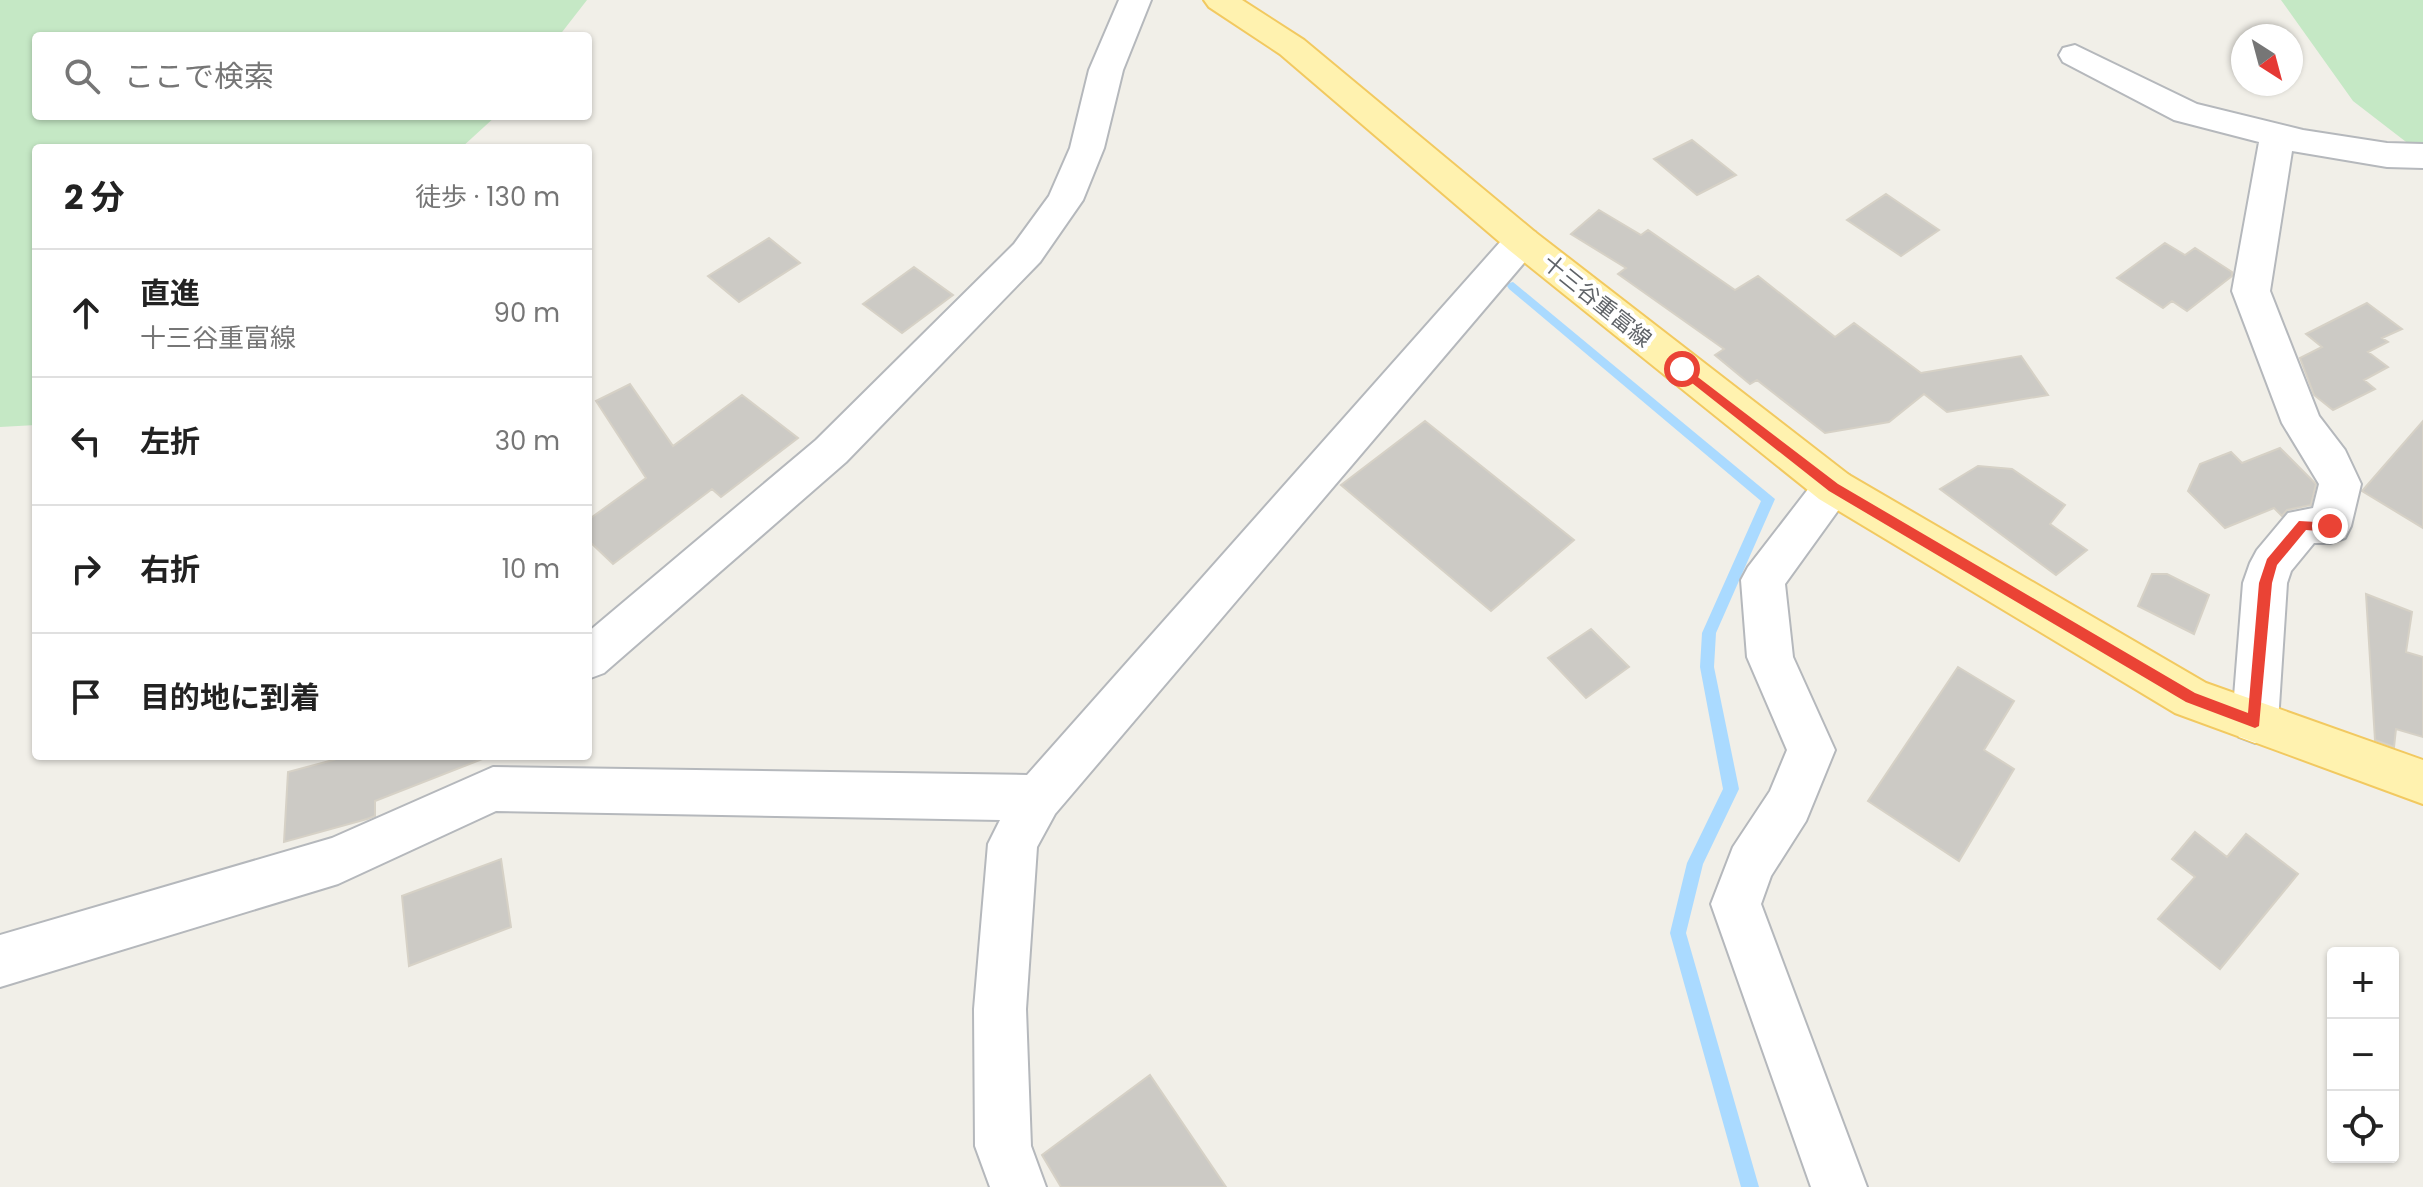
<!DOCTYPE html>
<html lang="ja">
<meta charset="utf-8">
<style>
:root{--surface:#fff;--page:#f6f6f6;--text:#222;--muted:#767676;--line:#e0e0e0}
body{margin:0;font-family:Poppins,"Noto Sans JP",sans-serif;background:var(--page);color:var(--text)}
.controls{position:absolute;right:24px;bottom:24px;display:grid;overflow:hidden;border-radius:8px;box-shadow:0 2px 6px #0004}
.controls button{width:72px;height:72px;display:grid;place-items:center;padding:0;border:0;border-bottom:2px solid var(--line);background:var(--surface);color:var(--text);font:40px sans-serif}
.compass{position:absolute;left:2231px;top:24px;width:72px;height:72px;border-radius:50%;background:var(--surface);box-shadow:0 2px 6px #0004;rotate:144deg}
.stop{position:absolute;width:24px;height:24px;margin:-18px;border:6px solid #ea4335;border-radius:50%;background:#fff}
.stop.end{background:#ea4335;border-color:#fff;box-shadow:0 2px 8px #0008}
.list{margin:0;padding:0;list-style:none}
h2{display:flex;justify-content:space-between;align-items:center;height:104px;margin:0;padding:0 32px;font-size:34px}
h2 small{font-size:26px;font-weight:400;color:var(--muted)}
.list li{display:grid;grid-template-columns:52px 1fr auto;gap:24px;align-items:center;box-sizing:border-box;height:128px;padding:0 32px;border-top:2px solid var(--line)}
.list b{display:block;font-size:30px;white-space:nowrap}
.list p{margin:0;font-size:26px;white-space:nowrap;color:var(--muted)}
.list em{font-size:26px;font-style:normal;color:var(--muted)}
.icon{flex:none;width:44px;height:44px;fill:none;stroke:currentColor;stroke-width:2;stroke-linecap:round;stroke-linejoin:round}
.map{position:relative;flex:none;width:2423px;height:1187px;overflow:hidden}
.search{position:absolute;background:var(--surface);box-shadow:0 2px 6px #0004;left:32px;top:32px;width:560px;height:88px;display:flex;align-items:center;gap:20px;box-sizing:border-box;padding:0 28px;border-radius:8px;color:var(--muted);font-size:30px}
.panel{position:absolute;background:var(--surface);box-shadow:0 2px 6px #0004;left:32px;top:144px;width:560px;height:616px;border-radius:8px}
.map>svg:first-child{display:block}
.green{fill:#c5e8c5}
.lines{fill:none;stroke-linecap:round;stroke-linejoin:round}
.stream{fill:#aadaff;fill-rule:evenodd}
.building{fill:#cccac5;stroke:#d6d1c6;stroke-width:2}
.minor-casing{stroke:#b5b8bc;stroke-width:4}
.major-casing{stroke:#f2c960;stroke-width:4}
.minor{fill:#fff;fill-rule:evenodd}
.major{fill:#fff2af;fill-rule:evenodd}
.route{fill:#ea4335}
.labels{text-anchor:middle;dominant-baseline:central;stroke-width:8;stroke-linejoin:round;paint-order:stroke}
.street-label{font-size:22px;fill:#5f6368;stroke:#fff}
</style>
<div class="map">
<svg width="2423" height="1187" viewBox="0 0 2423 1187">
<rect width="100%" height="100%" fill="#f1efe8"/>
<path class="green" d="M 0,0 L 587,0 L 559,36 L 36,36 L 36,116 L 496,116 L 461,148 L 36,148 L 36,425 L 0,427 Z
M 2281,0 L 2423,0 L 2423,155 L 2353,101 Z"/>
<g class="lines">
<path class="stream" d="M 1513,282 L 1775,499 L 1716,633 L 1714,667 L 1739,789 L 1703,864 L 1686,933 L 1759,1187 L 1741,1187 L 1670,933 L 1687,863 L 1723,789 L 1700,667 L 1702,633 L 1761,501 L 1509,289 L 1507,286 L 1509,283 Z"/>
</g>
<path class="building" d="M 1692,140 L 1736,175 L 1697,195 L 1654,159 Z
M 1886,194 L 1911,211 L 1939,230 L 1901,256 L 1847,220 Z
M 1599,210 L 1641,235 L 1648,230 L 1735,290 L 1758,276 L 1835,337 L 1854,323 L 1921,373 L 2021,356 L 2048,395 L 1947,412 L 1924,394 L 1889,422 L 1825,433 L 1757,380 L 1750,384 L 1715,355 L 1724,349 L 1618,274 L 1626,268 L 1571,234 Z
M 769,238 L 800,263 L 739,302 L 708,276 Z
M 2165,243 L 2185,255 L 2195,248 L 2232,272 L 2232,276 L 2187,311 L 2172,301 L 2163,308 L 2117,278 Z
M 914,267 L 953,295 L 902,333 L 863,304 Z
M 2367,303 L 2402,329 L 2382,338 L 2388,342 L 2368,352 L 2388,367 L 2364,380 L 2375,389 L 2333,410 L 2314,395 L 2300,358 L 2322,347 L 2306,334 Z
M 630,384 L 673,446 L 742,395 L 798,438 L 721,497 L 712,489 L 613,564 L 588,540 L 588,520 L 646,478 L 596,401 Z
M 1425,421 L 1574,540 L 1491,611 L 1341,485 Z
M 2423,421 L 2423,528 L 2362,491 Z
M 2280,448 L 2316,484 L 2311,505 L 2287,510 L 2282,516 L 2274,508 L 2225,528 L 2188,491 L 2200,464 L 2231,452 L 2242,463 Z
M 1978,466 L 2012,469 L 2065,505 L 2050,524 L 2087,550 L 2056,575 L 1940,489 Z
M 2152,574 L 2167,574 L 2209,595 L 2194,634 L 2138,606 Z
M 2366,594 L 2412,612 L 2406,652 L 2423,657 L 2423,737 L 2396,729 L 2394,747 L 2375,740 Z
M 1591,629 L 1629,667 L 1586,698 L 1548,658 Z
M 1958,667 L 2014,701 L 1984,750 L 2014,769 L 1959,861 L 1868,801 Z
M 348,756 L 484,756 L 485,758 L 375,801 L 375,816 L 367,819 L 284,842 L 288,772 Z
M 2195,832 L 2227,857 L 2246,834 L 2298,874 L 2220,969 L 2158,919 L 2195,877 L 2172,859 Z
M 501,859 L 511,927 L 409,966 L 402,896 Z
M 1150,1075 L 1226,1187 L 1061,1187 L 1042,1155 Z"/>
<g class="lines">
<defs>
<path id="minor" d="M 1119,0 L 1151,0 L 1123,70 L 1104,148 L 1083,200 L 1040,262 L 846,462 L 604,673 L 588,679 L 588,632 L 816,440 L 1014,244 L 1049,196 L 1070,148 L 1089,70 Z
M 2075,45 L 2197,104 L 2303,130 L 2387,143 L 2423,144 L 2423,168 L 2387,167 L 2292,151 L 2270,291 L 2319,416 L 2345,450 L 2361,484 L 2351,526 L 2345,538 L 2330,543 L 2314,543 L 2291,571 L 2287,583 L 2278,722 L 2271,737 L 2255,743 L 2239,737 L 2232,722 L 2243,583 L 2250,563 L 2257,550 L 2288,513 L 2313,508 L 2319,484 L 2282,423 L 2232,291 L 2259,142 L 2174,120 L 2063,62 L 2059,55 L 2063,48 Z
M 1522,228 L 1535,232 L 1540,241 L 1535,250 L 1055,814 L 1037,847 L 1026,1009 L 1031,1146 L 1046,1187 L 990,1187 L 975,1146 L 974,1009 L 988,844 L 1000,820 L 496,811 L 338,884 L 0,987 L 0,935 L 332,838 L 493,767 L 1027,775 L 1509,232 Z
M 1834,470 L 1849,475 L 1855,487 L 1785,584 L 1793,657 L 1835,750 L 1806,821 L 1771,876 L 1761,904 L 1867,1187 L 1811,1187 L 1711,904 L 1733,847 L 1770,791 L 1787,750 L 1747,657 L 1741,580 L 1748,567 L 1819,475 Z"/>
<path id="major" d="M 1204,0 L 1242,0 L 1304,40 L 1535,232 L 1849,475 L 2206,683 L 2423,760 L 2423,804 L 2175,713 L 1819,499 L 1509,250 L 1280,54 L 1209,7 Z"/>
</defs>
<use href="#minor" class="minor-casing"/>
<use href="#major" class="major-casing"/>
<use href="#minor" class="minor"/>
<use href="#major" class="major"/>
</g>
<path class="route" d="M 1682,365 L 1838,484 L 2195,693 L 2248,713 L 2259,583 L 2267,559 L 2299,521 L 2334,523 L 2336,526 L 2330,532 L 2306,530 L 2277,565 L 2272,583 L 2259,726 L 2255,728 L 2186,702 L 1829,491 L 1678,372 L 1678,366 Z"/>
<g class="labels">
<g class="street-label">
<text transform="translate(1597 301) rotate(39)">十三谷重富線</text>
</g>
</g>
</svg>
<div class="controls">
<button>+</button>
<button>−</button>
<button><svg class="icon" aria-label="locate" viewBox="0 0 24 24"><circle cx="12" cy="12" r="6"/><path d="M12 2v4M12 18v4M2 12h4M18 12h4"/></svg></button>
</div>
<svg class="compass" viewBox="-18 -18 36 36"><path d="M0-13l5 13h-10z" fill="#e53935"/><path d="M0 13l5-13h-10z" fill="#767676"/></svg>
<div class="stop" style="left:1682px;top:369px"></div>
<div class="stop end" style="left:2330px;top:526px"></div>
<div class="search"><svg class="icon" aria-label="search" viewBox="0 0 24 24"><circle cx="10" cy="10" r="6"/><path d="M15 15l6 6"/></svg>ここで検索</div>
<section class="panel">
<h2>2 分<small>徒歩 · 130 m</small></h2>
<ul class="list">
<li><svg class="icon" aria-label="ahead" viewBox="0 0 24 24"><path d="M12 20V5M6 11l6-6 6 6"/></svg><div><b>直進</b><p>十三谷重富線</p></div><em>90 m</em></li>
<li><svg class="icon" aria-label="left" viewBox="0 0 24 24"><path d="M17 20v-9H6M10 6l-5 5 5 5"/></svg><div><b>左折</b></div><em>30 m</em></li>
<li><svg class="icon" aria-label="right" viewBox="0 0 24 24"><path d="M7 20v-9h11M14 6l5 5-5 5"/></svg><div><b>右折</b></div><em>10 m</em></li>
<li><svg class="icon" aria-label="arrive" viewBox="0 0 24 24"><path d="M6 21V4h12l-3 4 3 4H6"/></svg><div><b>目的地に到着</b></div></li>
</ul>
</section>
</div>
